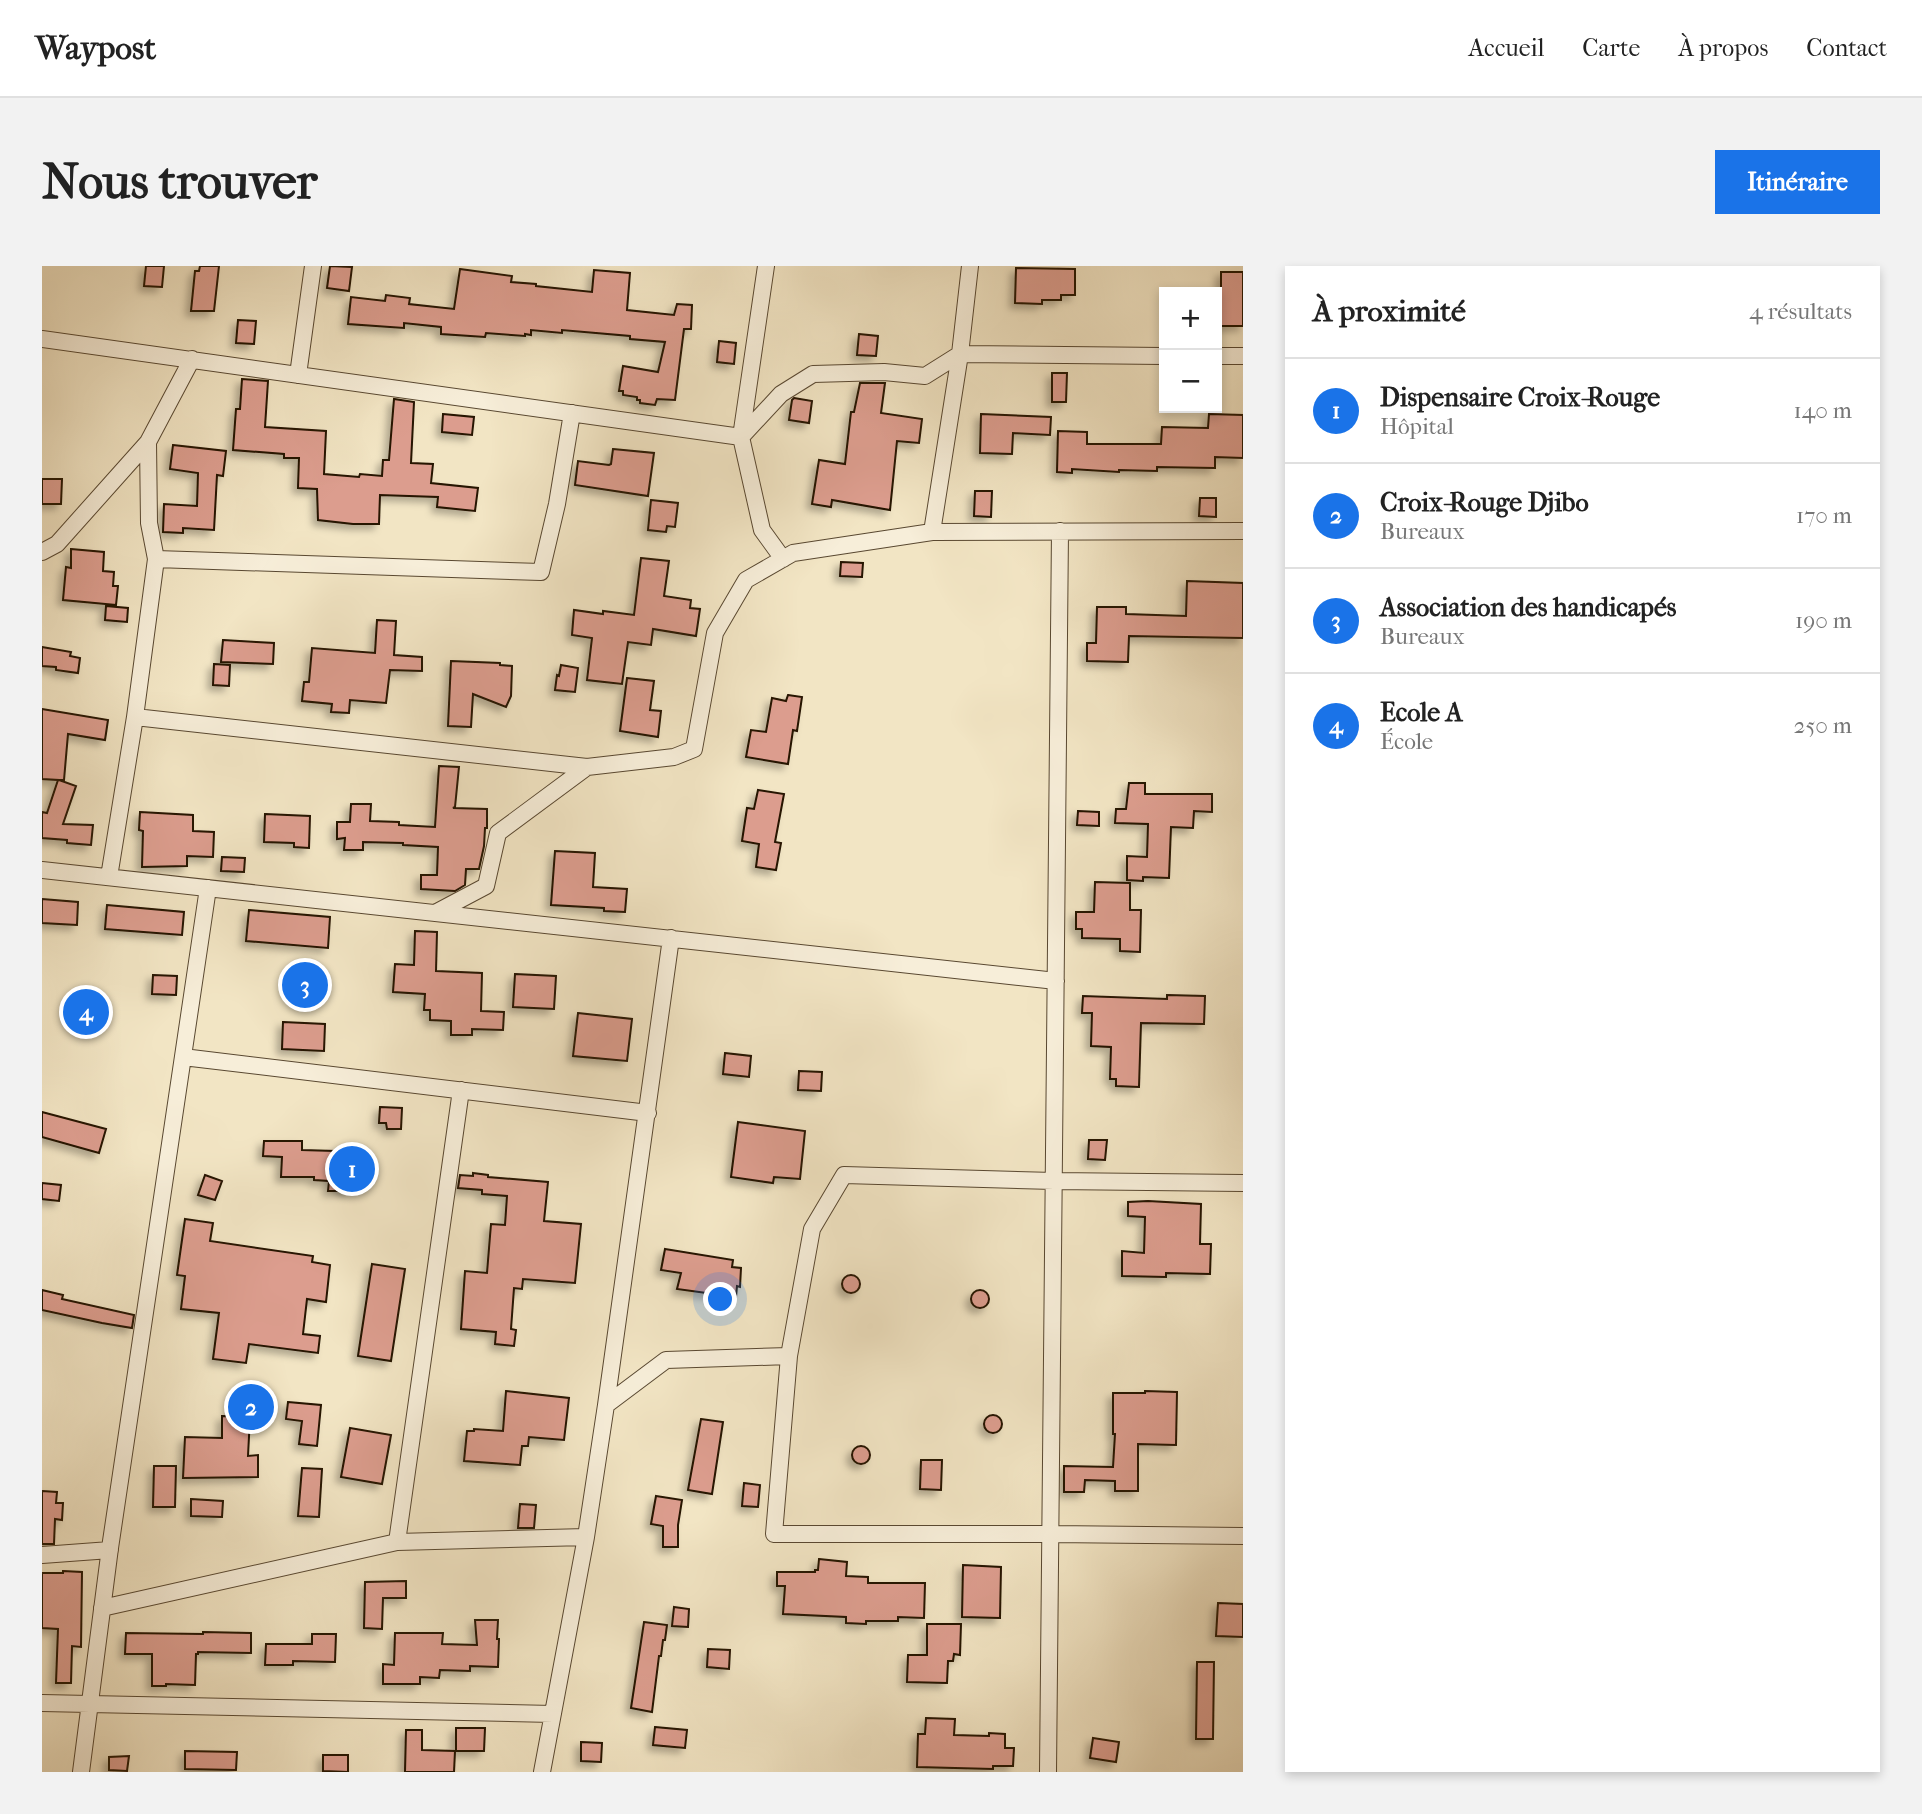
<!DOCTYPE html>
<html lang="fr">
<meta charset="utf-8">
<style>
:root{--surface:#fff;--page:#f2f2f2;--text:#222;--muted:#767676;--line:#e0e0e0;--accent:#1a73e8}
body{margin:0;font-family:"IM FELL French Canon",serif;background:var(--page);color:var(--text)}
.controls{position:absolute;right:21px;top:21px;display:grid;overflow:hidden;border-radius:0px;box-shadow:0 4px 10px #0003}
.controls button{width:63px;height:63px;display:grid;place-items:center;padding:0;border:0;border-bottom:2px solid var(--line);background:var(--surface);color:var(--text);font:35px sans-serif}
.you{position:absolute;left:679px;top:1034px;width:24px;height:24px;margin:-18px;border:5px solid #fff;border-radius:50%;background:#1a73e8;box-shadow:0 0 0 10px #1a73e833}
.badge{display:grid;place-items:center;width:46px;height:46px;border-radius:50%;background:var(--accent);color:#fff;font-size:23px;font-weight:700}
.pin{position:absolute;translate:-50% -50%;border:4px solid #fff;box-shadow:0 2px 7px #0006}
.list{margin:0;padding:0;list-style:none}
h2{display:flex;justify-content:space-between;align-items:center;height:91px;margin:0;padding:0 28px;font-size:30px}
h2 small{font-size:23px;font-weight:400;color:var(--muted)}
.list li{display:grid;grid-template-columns:46px 1fr auto;gap:21px;align-items:center;box-sizing:border-box;height:105px;padding:0 28px;border-top:2px solid var(--line)}
.list b{display:block;font-size:26px;white-space:nowrap}
.list p{margin:0;font-size:23px;white-space:nowrap;color:var(--muted)}
.list em{font-size:23px;font-style:normal;color:var(--muted)}
.map{position:relative;flex:none;width:1201px;height:1506px;overflow:hidden;border-radius:0px}
header{display:flex;align-items:center;gap:42px;box-sizing:border-box;height:98px;padding:0 35px;background:var(--surface);border-bottom:2px solid var(--line)}
header strong{font-size:33px}
nav{display:flex;gap:38px;margin-inline-start:auto;font-size:24px}
.intro{display:flex;align-items:center;justify-content:space-between;box-sizing:border-box;height:168px;padding:0 42px}
h1{margin:0;font-size:49px}
.button{padding:18px 32px;border-radius:0px;background:var(--accent);color:#fff;font-size:24px;font-weight:700}
main{display:flex;gap:42px;padding:0 42px}
aside{flex:1;background:var(--surface);border-radius:0px;box-shadow:0 4px 10px #0003}
.map>svg:first-child{display:block}
.building{fill:#dc9d8e;stroke:#261300;stroke-width:2;filter:url(#shadow)}
.lines{fill:none;stroke-linecap:round;stroke-linejoin:round}
.minor-casing{stroke:#594831;stroke-width:18}
.minor{stroke:#f7eed9;stroke-width:16}
</style>
<header>
<strong>Waypost</strong>
<nav><a>Accueil</a><a>Carte</a><a>À propos</a><a>Contact</a></nav>
</header>
<div class="intro"><h1>Nous trouver</h1><a class="button">Itinéraire</a></div>
<main>
<div class="map">
<svg width="1201" height="1506" viewBox="0 0 1201 1506">
<defs>
<filter id="shadow"><feDropShadow dx="-5" dy="5" stdDeviation="3.5" flood-color="#0004"/></filter>
</defs>
<rect width="100%" height="100%" fill="#f2e5c4"/>
<filter id="stains"><feTurbulence type="fractalNoise" baseFrequency=".00286" numOctaves="4"/><feColorMatrix values="0 0 0 0 .2 0 0 0 0 .09 0 0 0 0 .02 0 0 0 .5 -.17"/></filter>
<radialGradient id="worn" r=".72"><stop offset=".6" stop-color="#630" stop-opacity="0"/><stop offset="1" stop-color="#630" stop-opacity=".3"/></radialGradient>
<path class="building" d="M 104,0 L 122,0 L 120,21 L 102,20 Z
M 158,0 L 177,0 L 172,45 L 149,45 L 153,5 L 157,5 Z
M 288,0 L 310,1 L 307,25 L 285,22 Z
M 974,2 L 1033,3 L 1033,29 L 1019,29 L 1019,34 L 1000,34 L 1000,38 L 973,37 Z
M 418,3 L 470,10 L 469,16 L 494,18 L 494,20 L 550,26 L 552,4 L 588,7 L 585,44 L 632,49 L 635,38 L 650,39 L 649,63 L 642,63 L 633,134 L 615,133 L 613,139 L 598,137 L 598,134 L 595,134 L 595,131 L 581,129 L 581,125 L 577,125 L 581,100 L 616,106 L 623,76 L 588,73 L 588,70 L 520,64 L 520,67 L 489,64 L 489,69 L 483,68 L 483,70 L 444,67 L 443,71 L 399,68 L 399,61 L 362,57 L 362,62 L 306,58 L 309,31 L 343,35 L 344,29 L 368,32 L 367,38 L 412,43 Z
M 1179,6 L 1201,6 L 1201,60 L 1179,60 Z
M 196,54 L 214,55 L 212,78 L 194,77 Z
M 817,68 L 836,70 L 834,90 L 815,89 Z
M 677,75 L 694,77 L 692,98 L 675,96 Z
M 1010,107 L 1025,107 L 1024,136 L 1010,136 Z
M 200,113 L 226,115 L 223,161 L 284,165 L 282,208 L 317,211 L 318,208 L 340,210 L 341,194 L 347,194 L 352,133 L 372,136 L 369,197 L 391,198 L 389,217 L 436,222 L 433,245 L 395,241 L 396,231 L 338,229 L 337,258 L 311,258 L 276,254 L 275,223 L 256,222 L 257,192 L 242,192 L 242,188 L 191,184 L 194,143 L 198,143 Z
M 818,117 L 843,117 L 839,147 L 880,153 L 877,177 L 855,175 L 848,244 L 790,234 L 789,241 L 770,238 L 777,194 L 803,198 L 809,146 L 812,146 Z
M 752,132 L 770,135 L 767,157 L 747,154 L 750,134 Z
M 401,148 L 432,151 L 430,169 L 400,166 Z
M 939,148 L 1009,151 L 1008,169 L 971,167 L 970,188 L 938,187 Z
M 1167,148 L 1201,149 L 1201,192 L 1173,191 L 1173,202 L 1115,201 L 1115,205 L 1077,204 L 1077,206 L 1030,203 L 1030,207 L 1015,206 L 1016,165 L 1045,166 L 1045,178 L 1119,178 L 1120,161 L 1166,162 Z
M 131,179 L 184,185 L 181,210 L 175,209 L 172,264 L 141,262 L 141,267 L 121,266 L 122,238 L 155,240 L 156,207 L 128,203 Z
M 571,183 L 612,187 L 606,230 L 533,219 L 536,195 L 567,199 L 569,198 Z
M 0,213 L 20,213 L 19,238 L 0,238 Z
M 933,225 L 950,225 L 949,251 L 932,250 Z
M 1158,232 L 1174,232 L 1174,251 L 1157,250 Z
M 609,234 L 636,237 L 633,261 L 625,260 L 624,266 L 606,264 Z
M 29,283 L 62,286 L 61,305 L 72,306 L 71,320 L 76,320 L 74,339 L 21,334 L 24,301 L 29,302 Z
M 599,292 L 627,295 L 622,330 L 649,334 L 648,342 L 658,343 L 654,370 L 611,363 L 609,379 L 586,376 L 580,418 L 545,414 L 550,372 L 530,369 L 532,344 L 561,348 L 561,345 L 592,349 Z
M 799,296 L 821,297 L 820,311 L 798,310 Z
M 1145,315 L 1201,317 L 1201,372 L 1087,370 L 1086,396 L 1045,395 L 1045,377 L 1054,377 L 1055,341 L 1084,341 L 1084,348 L 1144,350 Z
M 64,340 L 86,342 L 85,356 L 63,354 Z
M 335,354 L 354,355 L 352,389 L 380,391 L 380,405 L 348,404 L 344,437 L 308,434 L 307,447 L 289,446 L 290,438 L 260,435 L 262,416 L 267,416 L 270,382 L 333,387 Z
M 181,374 L 232,377 L 231,398 L 179,396 Z
M 0,381 L 29,386 L 28,390 L 38,392 L 36,407 L 14,404 L 14,401 L 0,400 Z
M 409,395 L 458,397 L 458,399 L 470,400 L 469,430 L 464,441 L 431,428 L 429,461 L 406,460 Z
M 172,398 L 188,399 L 187,420 L 171,419 Z
M 519,399 L 536,402 L 533,426 L 513,424 L 515,409 L 517,410 Z
M 585,412 L 612,415 L 608,444 L 619,445 L 616,471 L 578,465 Z
M 746,429 L 760,431 L 755,465 L 751,464 L 746,498 L 704,491 L 709,464 L 724,466 L 730,432 L 744,435 Z
M 0,443 L 66,454 L 63,474 L 26,468 L 22,514 L 17,514 L 34,520 L 21,558 L 51,559 L 49,579 L 25,577 L 25,574 L 0,572 L 0,546 L 5,547 L 16,514 L 0,513 Z
M 397,500 L 417,501 L 413,541 L 411,542 L 445,543 L 445,562 L 443,562 L 442,580 L 437,603 L 424,603 L 423,619 L 413,625 L 379,623 L 379,609 L 395,609 L 396,581 L 361,579 L 361,577 L 321,576 L 321,584 L 302,584 L 303,572 L 295,573 L 295,556 L 308,556 L 309,538 L 329,538 L 328,555 L 357,556 L 357,559 L 393,561 Z
M 1087,517 L 1103,517 L 1103,528 L 1170,528 L 1170,546 L 1152,545 L 1151,562 L 1129,561 L 1127,612 L 1101,611 L 1101,615 L 1085,614 L 1085,590 L 1105,591 L 1106,558 L 1073,557 L 1074,543 L 1084,543 Z
M 716,524 L 742,528 L 733,576 L 739,577 L 734,604 L 714,601 L 717,578 L 700,575 L 705,542 L 712,543 Z
M 1036,545 L 1057,546 L 1057,560 L 1035,559 Z
M 98,546 L 151,549 L 151,565 L 172,566 L 171,591 L 145,590 L 145,600 L 100,601 L 101,565 L 97,564 Z
M 223,548 L 268,550 L 267,582 L 252,581 L 252,577 L 222,576 Z
M 513,585 L 553,587 L 551,621 L 585,623 L 583,646 L 562,645 L 562,642 L 509,639 Z
M 180,591 L 203,592 L 202,606 L 179,605 Z
M 1053,616 L 1088,617 L 1088,644 L 1099,644 L 1098,686 L 1078,685 L 1078,673 L 1040,672 L 1040,663 L 1034,663 L 1034,646 L 1052,646 Z
M 0,633 L 36,636 L 35,659 L 0,657 Z
M 65,639 L 142,646 L 140,669 L 63,663 Z
M 207,644 L 288,651 L 286,682 L 204,675 Z
M 373,665 L 395,666 L 394,705 L 440,707 L 439,745 L 462,746 L 461,764 L 430,763 L 430,769 L 409,769 L 409,755 L 388,754 L 388,744 L 382,744 L 383,728 L 351,726 L 353,698 L 372,699 Z
M 473,708 L 514,710 L 512,743 L 471,741 Z
M 111,709 L 135,710 L 134,729 L 110,728 Z
M 1125,729 L 1163,730 L 1162,758 L 1099,757 L 1097,821 L 1074,820 L 1074,813 L 1068,813 L 1069,781 L 1049,780 L 1050,747 L 1040,747 L 1041,730 L 1125,733 Z
M 536,747 L 590,753 L 585,795 L 531,790 Z
M 241,756 L 283,758 L 282,785 L 240,783 Z
M 683,787 L 709,790 L 707,811 L 681,808 Z
M 757,805 L 780,806 L 779,825 L 756,824 Z
M 338,841 L 360,842 L 359,863 L 345,863 L 344,857 L 337,857 Z
M 0,846 L 64,863 L 57,887 L 0,871 Z
M 696,856 L 763,865 L 758,913 L 732,911 L 731,917 L 689,911 Z
M 1047,874 L 1065,874 L 1063,894 L 1046,893 Z
M 222,875 L 260,875 L 260,884 L 327,886 L 325,917 L 308,916 L 307,925 L 286,925 L 287,915 L 272,914 L 272,911 L 239,911 L 240,891 L 221,890 Z
M 431,907 L 446,909 L 446,911 L 506,916 L 502,955 L 539,958 L 533,1017 L 481,1013 L 480,1023 L 472,1022 L 469,1063 L 474,1064 L 472,1080 L 453,1078 L 454,1066 L 419,1063 L 423,1005 L 445,1007 L 449,958 L 463,959 L 465,930 L 440,928 L 440,924 L 416,922 L 418,909 L 431,910 Z
M 163,909 L 180,915 L 173,934 L 156,929 Z
M 0,917 L 19,919 L 17,935 L 0,933 Z
M 1106,935 L 1159,938 L 1158,978 L 1169,978 L 1168,1008 L 1124,1007 L 1124,1011 L 1080,1010 L 1080,985 L 1102,987 L 1103,951 L 1086,950 L 1086,936 Z
M 143,953 L 171,957 L 168,975 L 271,990 L 270,996 L 288,999 L 284,1036 L 265,1033 L 261,1068 L 278,1070 L 276,1087 L 207,1078 L 204,1097 L 171,1093 L 177,1047 L 139,1043 L 143,1010 L 135,1009 Z
M 623,983 L 691,994 L 690,1001 L 699,1002 L 698,1021 L 695,1020 L 694,1031 L 635,1023 L 639,1007 L 619,1004 Z
M 330,998 L 363,1003 L 349,1095 L 316,1090 Z
M800 1018a9 9 0 1 1 18 0a9 9 0 1 1-18 0Z
M 0,1024 L 21,1029 L 20,1033 L 92,1049 L 90,1062 L 60,1057 L 0,1044 Z
M929 1033a9 9 0 1 1 18 0a9 9 0 1 1-18 0Z
M 464,1125 L 527,1132 L 522,1174 L 487,1171 L 486,1180 L 480,1180 L 478,1199 L 422,1195 L 425,1165 L 432,1165 L 432,1163 L 461,1165 Z
M 1103,1125 L 1135,1126 L 1134,1179 L 1096,1178 L 1096,1225 L 1073,1225 L 1073,1215 L 1043,1214 L 1042,1226 L 1022,1226 L 1022,1200 L 1071,1201 L 1073,1168 L 1071,1168 L 1071,1127 L 1103,1127 Z
M 201,1134 L 218,1135 L 218,1151 L 201,1149 Z
M 246,1136 L 279,1139 L 275,1180 L 257,1178 L 260,1155 L 244,1153 Z
M942 1158a9 9 0 1 1 18 0a9 9 0 1 1-18 0Z
M 180,1150 L 208,1151 L 206,1190 L 216,1189 L 216,1211 L 141,1212 L 143,1171 L 180,1172 Z
M 659,1153 L 681,1156 L 670,1228 L 646,1224 Z
M 308,1162 L 349,1169 L 340,1218 L 299,1211 Z
M810 1189a9 9 0 1 1 18 0a9 9 0 1 1-18 0Z
M 879,1194 L 900,1194 L 899,1224 L 878,1223 Z
M 112,1200 L 134,1200 L 133,1241 L 111,1241 Z
M 260,1202 L 280,1203 L 277,1251 L 256,1250 Z
M 702,1217 L 718,1219 L 716,1241 L 700,1240 Z
M 0,1225 L 15,1226 L 14,1237 L 21,1237 L 20,1254 L 13,1253 L 12,1278 L 0,1278 Z
M 614,1230 L 640,1234 L 636,1259 L 636,1281 L 621,1281 L 621,1260 L 609,1258 Z
M 149,1233 L 181,1235 L 180,1251 L 149,1250 Z
M 478,1238 L 494,1239 L 492,1262 L 476,1262 Z
M 777,1293 L 805,1296 L 804,1310 L 826,1311 L 826,1317 L 883,1317 L 882,1352 L 856,1351 L 856,1355 L 824,1355 L 824,1358 L 804,1357 L 804,1351 L 741,1348 L 743,1320 L 735,1320 L 735,1306 L 773,1306 L 773,1304 L 776,1304 Z
M 921,1299 L 959,1301 L 958,1352 L 920,1351 Z
M 21,1305 L 40,1306 L 39,1381 L 30,1380 L 29,1417 L 14,1417 L 16,1363 L 0,1362 L 0,1307 L 21,1307 Z
M 364,1315 L 364,1332 L 341,1332 L 340,1363 L 322,1362 L 323,1316 Z
M 1176,1337 L 1201,1338 L 1201,1371 L 1174,1370 Z
M 632,1341 L 647,1343 L 646,1361 L 630,1360 Z
M 433,1354 L 456,1354 L 455,1373 L 457,1373 L 456,1401 L 428,1400 L 428,1405 L 398,1404 L 397,1412 L 378,1411 L 378,1418 L 341,1418 L 341,1398 L 352,1399 L 353,1367 L 401,1367 L 400,1378 L 435,1379 Z
M 602,1356 L 625,1359 L 623,1374 L 621,1374 L 619,1390 L 617,1390 L 610,1446 L 589,1442 Z
M 885,1358 L 919,1358 L 918,1389 L 912,1388 L 911,1395 L 906,1395 L 905,1417 L 865,1416 L 866,1389 L 885,1389 Z
M 161,1366 L 209,1367 L 209,1387 L 156,1386 L 156,1388 L 154,1388 L 153,1419 L 124,1418 L 124,1420 L 110,1420 L 110,1388 L 83,1388 L 84,1367 L 161,1368 Z
M 270,1368 L 294,1368 L 293,1396 L 251,1395 L 251,1399 L 223,1399 L 224,1378 L 270,1378 Z
M 666,1383 L 688,1384 L 687,1403 L 665,1401 Z
M 1155,1396 L 1172,1396 L 1171,1473 L 1154,1473 Z
M 884,1452 L 913,1453 L 912,1469 L 947,1470 L 947,1467 L 963,1468 L 963,1482 L 972,1482 L 971,1500 L 951,1500 L 951,1503 L 875,1501 L 876,1468 L 883,1468 Z
M 613,1461 L 645,1464 L 643,1482 L 611,1479 Z
M 414,1462 L 443,1462 L 442,1485 L 414,1485 Z
M 364,1464 L 380,1464 L 380,1484 L 413,1485 L 412,1506 L 363,1506 Z
M 1051,1472 L 1077,1476 L 1074,1496 L 1048,1492 Z
M 539,1476 L 560,1477 L 559,1496 L 539,1495 Z
M 143,1485 L 195,1486 L 194,1504 L 143,1503 Z
M 281,1489 L 306,1489 L 306,1506 L 281,1505 Z
M 87,1490 L 85,1505 L 67,1504 L 67,1491 Z"/>
<g class="lines">
<defs>
<path id="minor" d="M 724,0 L 699,171 L 720,264 L 741,293
M 0,73 L 699,171
M 1175,90 L 1201,90
M 256,109 L 271,0
M 699,171 L 739,128 L 771,108 L 842,106 L 883,110 L 918,88 L 1122,90
M 890,266 L 918,88 L 928,0
M 0,286 L 15,278 L 106,176
M 114,293 L 499,306 L 515,238 L 530,147
M 93,451 L 545,501
M 0,604 L 1014,715
M 67,611 L 93,451 L 114,293 L 107,257 L 106,176 L 150,93
M 393,647 L 444,620 L 456,567 L 545,501 L 632,491 L 652,483 L 673,367 L 704,314 L 751,287 L 890,266 L 1201,265
M 141,791 L 606,847
M 747,1090 L 732,1268 L 1010,1268 L 1201,1270
M 564,1139 L 629,672
M 355,1276 L 419,824
M 0,1289 L 68,1284
M 60,1342 L 355,1276 L 544,1271
M 0,1437 L 511,1448
M 39,1506 L 68,1282 L 166,622
M 500,1506 L 544,1271 L 564,1139 L 624,1094 L 747,1090 L 770,963 L 802,909 L 1012,915 L 1201,917
M 1006,1506 L 1018,265"/>
</defs>
<use href="#minor" class="minor-casing"/>
<use href="#minor" class="minor"/>
</g>
<rect width="100%" height="100%" filter="url(#stains)"/>
<rect width="100%" height="100%" fill="url(#worn)"/>
</svg>
<div class="controls">
<button>+</button>
<button>−</button>
</div>
<div class="you"></div>
<div class="pin badge" style="left:310px;top:903px">1</div>
<div class="pin badge" style="left:209px;top:1141px">2</div>
<div class="pin badge" style="left:263px;top:719px">3</div>
<div class="pin badge" style="left:44px;top:746px">4</div>
</div>
<aside>
<h2>À proximité<small>4 résultats</small></h2>
<ul class="list">
<li><span class="badge">1</span><div><b>Dispensaire Croix-Rouge</b><p>Hôpital</p></div><em>140 m</em></li>
<li><span class="badge">2</span><div><b>Croix-Rouge Djibo</b><p>Bureaux</p></div><em>170 m</em></li>
<li><span class="badge">3</span><div><b>Association des handicapés</b><p>Bureaux</p></div><em>190 m</em></li>
<li><span class="badge">4</span><div><b>Ecole A</b><p>École</p></div><em>250 m</em></li>
</ul>
</aside>
</main>
